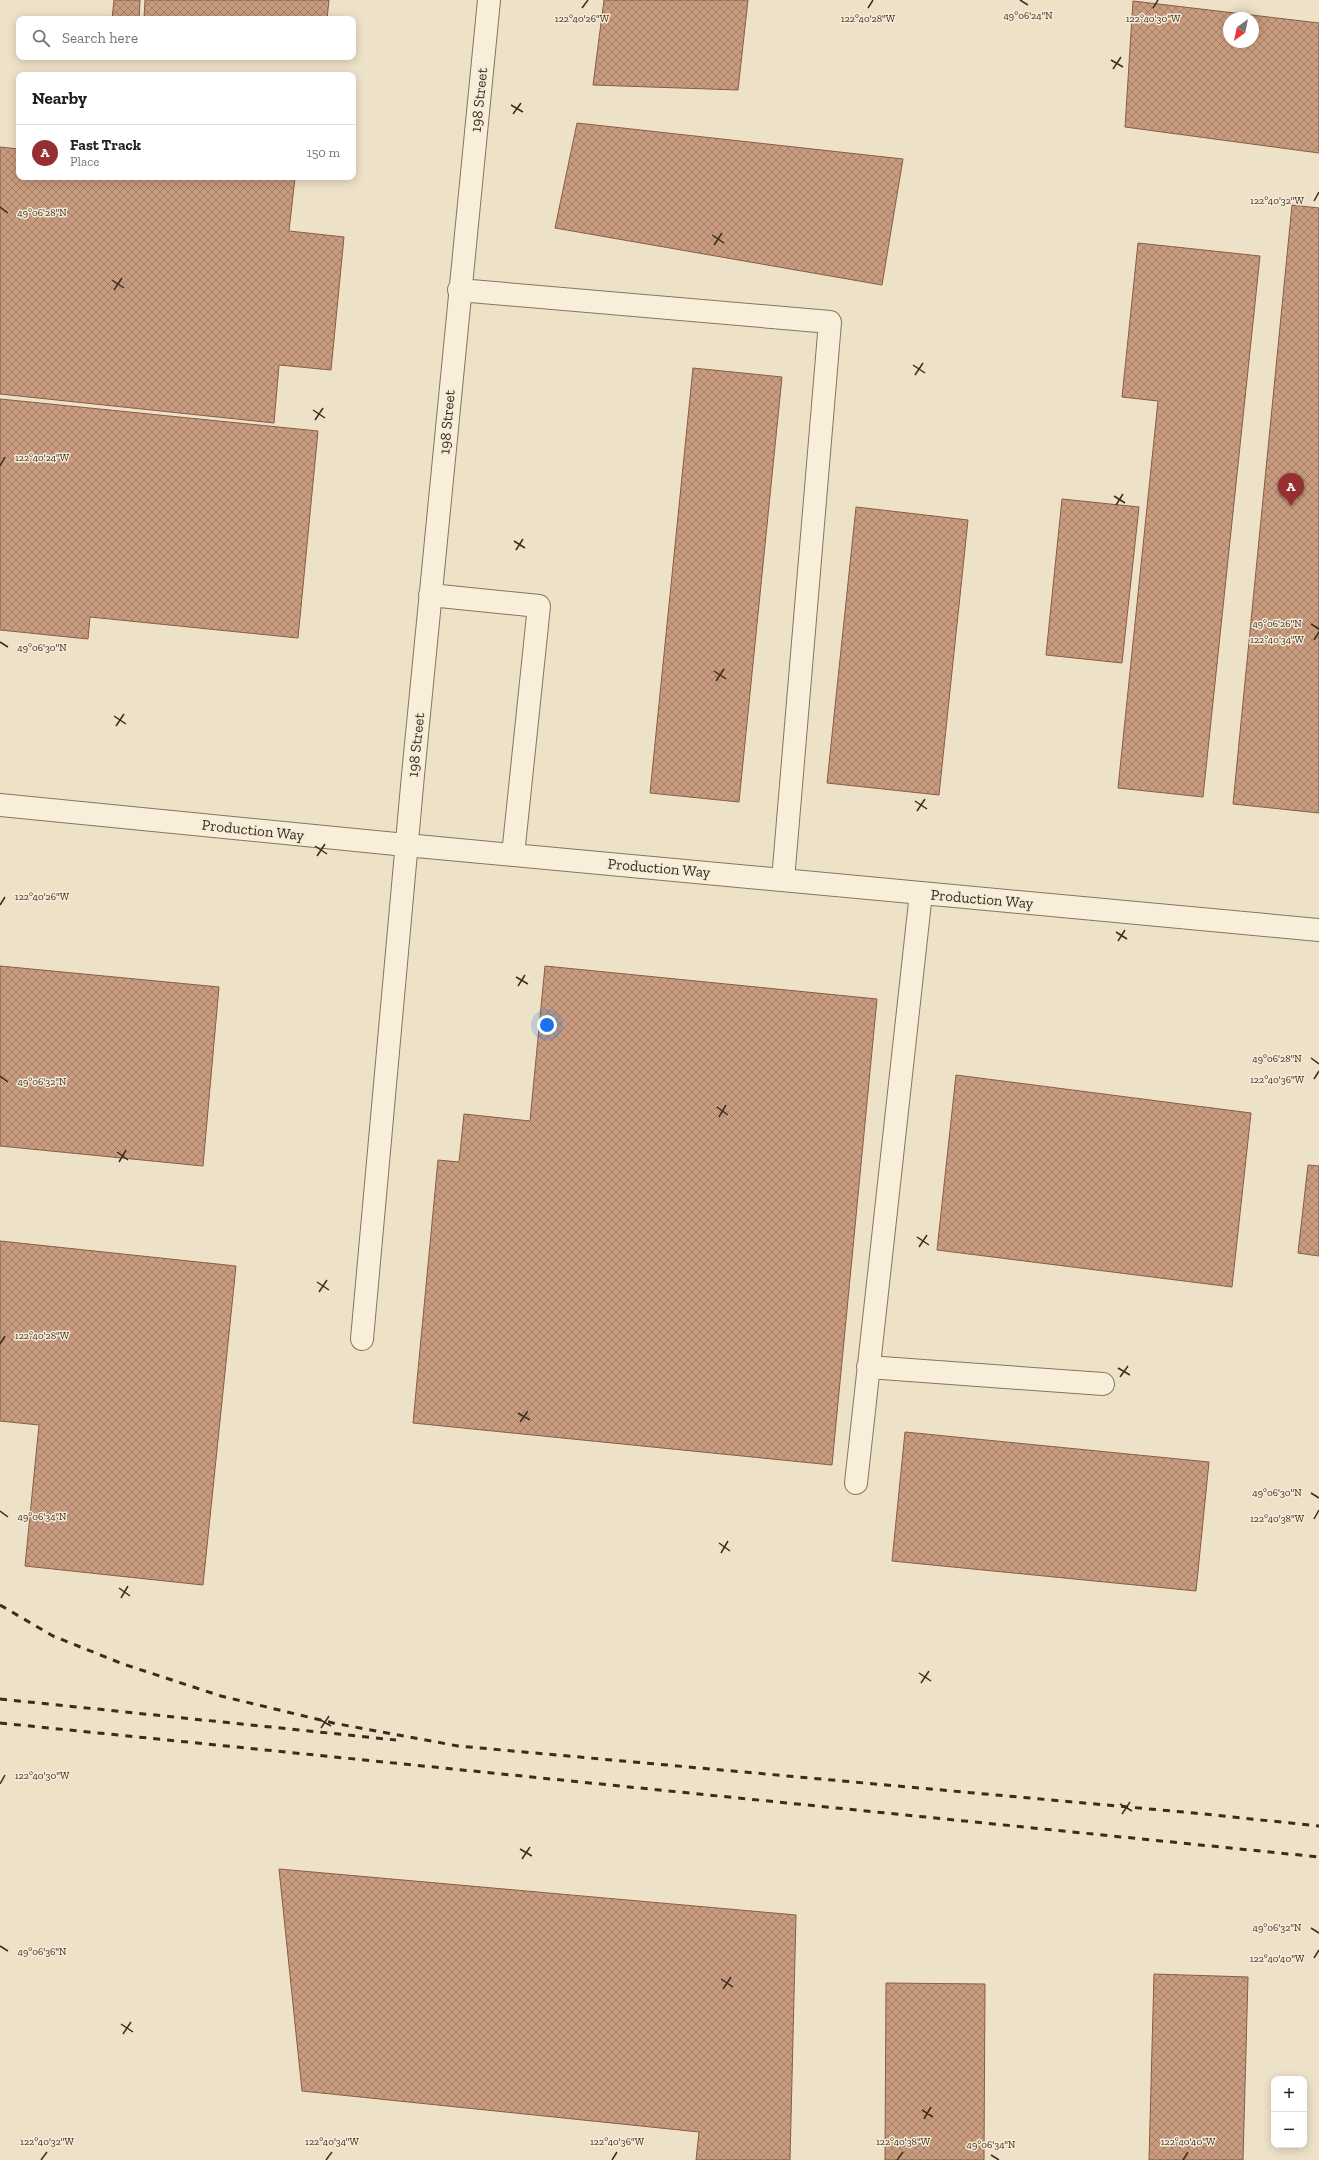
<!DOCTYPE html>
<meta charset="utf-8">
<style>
:root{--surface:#fff;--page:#f6f6f6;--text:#202124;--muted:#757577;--line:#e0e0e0;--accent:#962f32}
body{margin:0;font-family:"Zilla Slab",serif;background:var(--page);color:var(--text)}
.controls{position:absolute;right:12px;bottom:12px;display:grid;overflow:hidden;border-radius:8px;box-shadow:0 2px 10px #0003}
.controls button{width:36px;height:36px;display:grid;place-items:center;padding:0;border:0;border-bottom:1px solid var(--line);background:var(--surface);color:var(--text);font:20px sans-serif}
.compass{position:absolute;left:1223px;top:12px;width:36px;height:36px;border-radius:50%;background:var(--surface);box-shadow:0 2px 10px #0003;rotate:213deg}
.you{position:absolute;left:547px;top:1025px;width:14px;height:14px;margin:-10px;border:3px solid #fff;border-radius:50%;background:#1a73e8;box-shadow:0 0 0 6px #1a73e833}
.badge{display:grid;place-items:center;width:26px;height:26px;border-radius:50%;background:var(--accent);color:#fff;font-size:13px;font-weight:700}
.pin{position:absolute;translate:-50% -33px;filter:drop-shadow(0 1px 2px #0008)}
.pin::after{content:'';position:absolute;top:21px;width:14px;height:12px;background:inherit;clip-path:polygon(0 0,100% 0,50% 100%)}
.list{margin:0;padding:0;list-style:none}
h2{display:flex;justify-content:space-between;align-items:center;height:52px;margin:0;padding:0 16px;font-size:17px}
h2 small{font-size:13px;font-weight:400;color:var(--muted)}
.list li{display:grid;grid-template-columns:26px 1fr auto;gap:12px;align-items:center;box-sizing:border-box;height:56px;padding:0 16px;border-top:1px solid var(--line)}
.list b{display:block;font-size:15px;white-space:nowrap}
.list p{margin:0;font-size:13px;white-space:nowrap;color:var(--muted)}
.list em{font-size:13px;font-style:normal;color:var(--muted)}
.icon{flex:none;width:22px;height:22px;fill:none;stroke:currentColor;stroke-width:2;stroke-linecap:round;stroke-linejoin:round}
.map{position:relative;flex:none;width:1319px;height:2160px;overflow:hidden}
.search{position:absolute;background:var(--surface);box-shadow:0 2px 10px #0003;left:16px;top:16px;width:340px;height:44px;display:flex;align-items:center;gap:10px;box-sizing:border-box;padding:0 14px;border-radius:8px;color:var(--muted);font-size:15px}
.panel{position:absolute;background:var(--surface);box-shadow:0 2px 10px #0003;left:16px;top:72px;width:340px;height:108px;border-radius:8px}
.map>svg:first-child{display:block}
.building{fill:url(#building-cross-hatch);stroke:#875d44;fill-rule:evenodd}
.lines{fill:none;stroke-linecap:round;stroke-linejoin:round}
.minor-casing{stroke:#89735d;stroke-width:24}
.minor{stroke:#f8efdb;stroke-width:22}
.rail{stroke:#3a2c20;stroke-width:3;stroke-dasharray:7 7;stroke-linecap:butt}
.ticks{fill:none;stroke:#3a2c20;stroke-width:1.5}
.labels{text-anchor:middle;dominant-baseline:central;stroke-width:3;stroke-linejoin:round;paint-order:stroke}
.street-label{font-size:15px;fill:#3a2c20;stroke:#f5ebd7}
.ticks-label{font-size:10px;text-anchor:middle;fill:#3a2c20;stroke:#f5ebd7;stroke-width:3;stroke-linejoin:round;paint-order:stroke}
</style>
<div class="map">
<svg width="1319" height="2160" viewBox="0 0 1319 2160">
<defs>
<pattern id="building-cross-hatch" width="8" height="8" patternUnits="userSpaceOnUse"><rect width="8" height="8" fill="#ca9c7f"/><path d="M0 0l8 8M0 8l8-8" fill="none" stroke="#a57f68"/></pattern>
</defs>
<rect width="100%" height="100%" fill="#ede1c8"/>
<path class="building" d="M 114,0 L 140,0 L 139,19 L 112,19 Z
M 145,0 L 329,0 L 327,19 L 144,19 Z
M 604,0 L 748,0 L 738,90 L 593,85 Z
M 1133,1 L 1319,23 L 1319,153 L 1125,127 ZM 1229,18 L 1253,18 L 1253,42 L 1229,42 Z
M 577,123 L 903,159 L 882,285 L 555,228 Z
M 0,147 L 19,149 L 19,177 L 295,178 L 289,231 L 344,237 L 331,370 L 279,365 L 274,423 L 0,394 Z
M 1292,205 L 1319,208 L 1319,813 L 1233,804 Z
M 1138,243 L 1260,256 L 1203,797 L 1118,788 L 1158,401 L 1122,397 Z
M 693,368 L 782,377 L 739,802 L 650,793 Z
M 0,399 L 318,431 L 298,638 L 90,617 L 88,639 L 0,630 Z
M 1062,499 L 1139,507 L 1122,663 L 1046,655 Z
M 856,507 L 968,520 L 939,795 L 827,783 Z
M 0,966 L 219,987 L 203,1166 L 0,1146 Z
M 545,966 L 877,999 L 832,1465 L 413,1423 L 438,1160 L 459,1162 L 464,1114 L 530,1121 Z
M 956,1075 L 1251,1113 L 1232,1287 L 937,1250 Z
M 1308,1165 L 1319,1166 L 1319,1256 L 1298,1253 Z
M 0,1241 L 236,1266 L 203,1585 L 25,1566 L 39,1425 L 0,1421 Z
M 905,1432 L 1209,1462 L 1196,1591 L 892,1561 Z
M 279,1869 L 796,1915 L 790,2160 L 696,2160 L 699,2132 L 302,2091 Z
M 1154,1974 L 1248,1977 L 1243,2160 L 1149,2160 Z
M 886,1983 L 985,1984 L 984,2160 L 885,2160 Z"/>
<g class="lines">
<defs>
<path id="minor" d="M 459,290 L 830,322 L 783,880
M 430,595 L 539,606 L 513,855
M 0,805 L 406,845 L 1319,930
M 362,1339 L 413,775 L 489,0
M 868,1367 L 1103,1384
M 856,1483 L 921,893"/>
</defs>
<use href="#minor" class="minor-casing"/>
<use href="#minor" class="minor"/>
<path class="rail" d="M 0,1605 L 53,1636 L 123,1664 L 221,1696 L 333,1723 L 458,1746 L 1194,1813 L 1319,1826
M 0,1699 L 396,1740
M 0,1723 L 1319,1857"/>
</g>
<path class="ticks" d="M 1020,0 L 1028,5M 582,8 L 588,0M 868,8 L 873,0M 1153,8 L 1158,0M 1111,60 L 1123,67M 1113,69 L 1121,57M 511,105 L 523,112M 513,114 L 521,103M 1314,201 L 1319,192M 0,207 L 8,213M 712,235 L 724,243M 714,245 L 722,233M 112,280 L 124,288M 114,290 L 122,278M 913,365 L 925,373M 915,375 L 923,363M 313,410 L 325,418M 315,420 L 323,408M 0,466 L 5,457M 1114,496 L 1125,503M 1116,505 L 1123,494M 514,541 L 525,548M 516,550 L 523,539M 1311,624 L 1319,629M 1314,640 L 1319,632M 0,642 L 8,647M 714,671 L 726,679M 716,681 L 724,669M 114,716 L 126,724M 116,726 L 124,714M 915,801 L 927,809M 917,811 L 925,799M 315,846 L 327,854M 317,856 L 325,844M 0,905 L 5,897M 1116,932 L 1127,939M 1118,941 L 1125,930M 516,977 L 528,984M 518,986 L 525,975M 1311,1058 L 1319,1064M 0,1076 L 8,1082M 1314,1079 L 1319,1071M 717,1107 L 728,1115M 719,1117 L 726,1105M 117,1152 L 128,1160M 119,1162 L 126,1150M 917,1237 L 929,1245M 919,1247 L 927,1235M 317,1282 L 329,1290M 319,1292 L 327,1280M 0,1344 L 5,1336M 1118,1368 L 1130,1375M 1120,1377 L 1128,1366M 518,1413 L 530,1420M 520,1422 L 528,1411M 1311,1493 L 1319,1498M 0,1511 L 8,1517M 1314,1519 L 1319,1510M 719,1543 L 730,1551M 721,1553 L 728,1541M 119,1588 L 130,1596M 121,1598 L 128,1586M 919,1673 L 931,1681M 921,1683 L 929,1671M 319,1719 L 331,1726M 321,1728 L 329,1716M 0,1784 L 5,1775M 1120,1804 L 1132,1811M 1122,1814 L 1130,1802M 520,1849 L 532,1856M 522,1859 L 530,1847M 1311,1928 L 1319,1933M 0,1946 L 8,1951M 1314,1958 L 1319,1950M 721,1979 L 733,1987M 723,1989 L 731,1977M 121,2024 L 133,2032M 123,2034 L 131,2022M 922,2110 L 933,2117M 924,2119 L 931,2107M 991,2155 L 999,2160M 41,2160 L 47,2152M 326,2160 L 332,2152M 612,2160 L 617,2152M 897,2160 L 903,2152M 1183,2160 L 1188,2152"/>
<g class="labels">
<g class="street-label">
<text transform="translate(479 100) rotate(-84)">198 Street</text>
<text transform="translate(447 422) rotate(-85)">198 Street</text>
<text transform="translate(416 745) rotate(-84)">198 Street</text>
<text transform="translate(253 830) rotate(6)">Production Way</text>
<text transform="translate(659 868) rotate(5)">Production Way</text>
<text transform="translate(982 899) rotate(5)">Production Way</text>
</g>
</g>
<g class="ticks-label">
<text x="1028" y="19">49°06'24"N</text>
<text x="868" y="22">122°40'28"W</text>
<text x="582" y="22">122°40'26"W</text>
<text x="1153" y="22">122°40'30"W</text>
<text x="1277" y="204">122°40'32"W</text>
<text x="42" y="216">49°06'28"N</text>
<text x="42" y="461">122°40'24"W</text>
<text x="1277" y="627">49°06'26"N</text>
<text x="1277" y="643">122°40'34"W</text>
<text x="42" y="651">49°06'30"N</text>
<text x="42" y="900">122°40'26"W</text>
<text x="1277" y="1062">49°06'28"N</text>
<text x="1277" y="1083">122°40'36"W</text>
<text x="42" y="1085">49°06'32"N</text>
<text x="42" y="1339">122°40'28"W</text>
<text x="1277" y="1496">49°06'30"N</text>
<text x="42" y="1520">49°06'34"N</text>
<text x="1277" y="1522">122°40'38"W</text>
<text x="42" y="1779">122°40'30"W</text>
<text x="1277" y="1931">49°06'32"N</text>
<text x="42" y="1955">49°06'36"N</text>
<text x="1277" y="1962">122°40'40"W</text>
<text x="47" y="2145">122°40'32"W</text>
<text x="332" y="2145">122°40'34"W</text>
<text x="617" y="2145">122°40'36"W</text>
<text x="903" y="2145">122°40'38"W</text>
<text x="1188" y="2145">122°40'40"W</text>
<text x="991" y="2148">49°06'34"N</text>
</g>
</svg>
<div class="controls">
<button>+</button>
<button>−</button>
</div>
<svg class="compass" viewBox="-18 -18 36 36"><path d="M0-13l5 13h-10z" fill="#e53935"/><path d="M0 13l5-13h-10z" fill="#757577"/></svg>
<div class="you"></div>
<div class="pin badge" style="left:1291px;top:506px">A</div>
<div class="search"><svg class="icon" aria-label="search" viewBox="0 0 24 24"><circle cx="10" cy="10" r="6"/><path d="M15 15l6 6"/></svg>Search here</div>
<section class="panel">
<h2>Nearby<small></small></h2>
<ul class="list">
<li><span class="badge">A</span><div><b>Fast Track</b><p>Place</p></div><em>150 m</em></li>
</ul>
</section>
</div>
